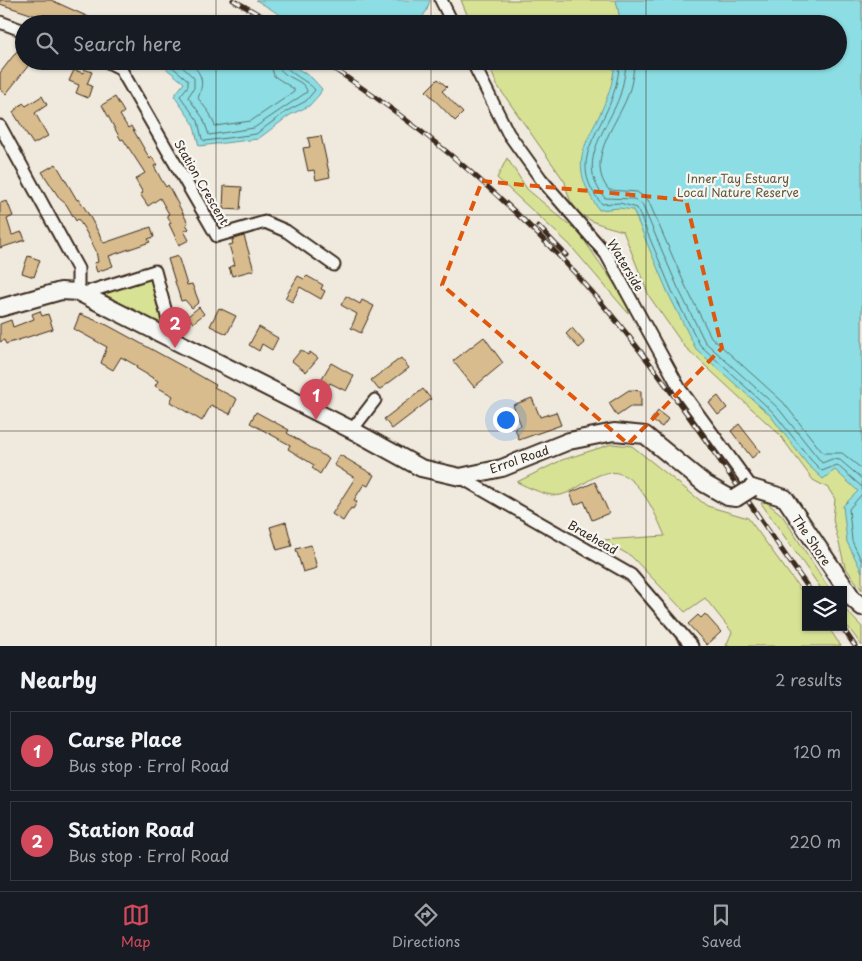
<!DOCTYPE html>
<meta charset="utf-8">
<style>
:root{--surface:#171b24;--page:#242831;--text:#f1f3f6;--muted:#9ea1a6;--line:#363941;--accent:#d1495b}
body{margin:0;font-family:"Playpen Sans",sans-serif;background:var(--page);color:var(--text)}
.controls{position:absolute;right:15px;bottom:15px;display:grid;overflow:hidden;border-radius:0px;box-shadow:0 1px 4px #0004}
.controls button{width:45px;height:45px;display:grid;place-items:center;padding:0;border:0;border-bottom:1px solid var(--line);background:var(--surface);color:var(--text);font:25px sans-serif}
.you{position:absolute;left:505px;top:419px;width:18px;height:18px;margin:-12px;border:4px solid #fff;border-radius:50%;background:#1a73e8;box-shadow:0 0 0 8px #1a73e833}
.badge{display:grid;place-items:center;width:32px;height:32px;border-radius:50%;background:var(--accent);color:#fff;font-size:16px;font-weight:700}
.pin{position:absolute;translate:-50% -41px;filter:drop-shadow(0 1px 2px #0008)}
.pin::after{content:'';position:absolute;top:26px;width:18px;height:15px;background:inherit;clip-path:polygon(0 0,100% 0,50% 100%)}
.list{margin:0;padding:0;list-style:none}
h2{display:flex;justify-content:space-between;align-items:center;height:65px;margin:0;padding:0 20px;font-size:21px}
h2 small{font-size:16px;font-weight:400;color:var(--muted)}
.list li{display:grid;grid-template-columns:32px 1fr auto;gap:15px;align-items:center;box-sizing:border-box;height:80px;margin:0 10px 10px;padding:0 10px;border:1px solid var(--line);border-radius:0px}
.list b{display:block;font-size:19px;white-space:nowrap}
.list p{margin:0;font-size:16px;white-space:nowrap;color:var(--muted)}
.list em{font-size:16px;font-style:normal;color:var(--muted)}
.icon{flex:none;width:28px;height:28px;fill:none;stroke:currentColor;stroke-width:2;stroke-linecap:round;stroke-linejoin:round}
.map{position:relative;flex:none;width:862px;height:646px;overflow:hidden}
.search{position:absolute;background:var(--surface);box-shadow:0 1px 4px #0004;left:15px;right:15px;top:15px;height:55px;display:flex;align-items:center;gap:12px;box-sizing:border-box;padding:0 18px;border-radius:28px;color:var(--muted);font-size:19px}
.sheet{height:245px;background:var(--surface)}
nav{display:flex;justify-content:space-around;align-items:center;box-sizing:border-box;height:70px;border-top:1px solid var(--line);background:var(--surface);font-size:14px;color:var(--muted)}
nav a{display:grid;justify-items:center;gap:2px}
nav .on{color:var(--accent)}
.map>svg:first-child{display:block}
.green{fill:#d7e295;stroke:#89865a}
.water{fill:#8cdee4;stroke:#6c9695}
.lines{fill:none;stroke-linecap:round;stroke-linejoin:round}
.shore{stroke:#5b726d;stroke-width:1}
.building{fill:#d8bc8d;stroke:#3b2a1e}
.street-casing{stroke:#3b2a1e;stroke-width:15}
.secondary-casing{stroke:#3b2a1e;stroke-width:20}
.street{stroke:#f6f6f2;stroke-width:11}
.secondary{stroke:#f6f6f2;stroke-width:16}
.rail-casing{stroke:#3b2a1e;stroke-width:5}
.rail{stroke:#f6f6f2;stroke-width:3;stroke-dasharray:9;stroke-linecap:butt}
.secondary-bridge-casing{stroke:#3b2a1e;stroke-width:20;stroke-linecap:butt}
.secondary-bridge{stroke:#f6f6f2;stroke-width:16}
.marked{fill:none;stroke:#df570d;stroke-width:4;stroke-dasharray:10 6;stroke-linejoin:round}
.grid{fill:none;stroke:#3b2a1e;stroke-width:1;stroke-opacity:0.55}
.labels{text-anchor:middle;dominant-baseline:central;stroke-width:4.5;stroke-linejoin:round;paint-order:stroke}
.park-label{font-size:12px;fill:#62583c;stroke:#f6f6f2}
.street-label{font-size:12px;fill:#3b2a1e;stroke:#f6f6f2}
</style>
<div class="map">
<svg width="862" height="646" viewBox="0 0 862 646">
<rect width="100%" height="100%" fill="#f0eade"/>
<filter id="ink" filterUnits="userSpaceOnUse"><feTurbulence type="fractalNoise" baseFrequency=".02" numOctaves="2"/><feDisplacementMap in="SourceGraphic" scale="10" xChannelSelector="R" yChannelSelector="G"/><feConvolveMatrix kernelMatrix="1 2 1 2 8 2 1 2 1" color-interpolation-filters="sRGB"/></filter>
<g filter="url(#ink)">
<path class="green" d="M 461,0 L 862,0 L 862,590 L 845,567 L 833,520 L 835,499 L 828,488 L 813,480 L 779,434 L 684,346 L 649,296 L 623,231 C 591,222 571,218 565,182 L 497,85 L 487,61 L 838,61 L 838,24 L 471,24 Z
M 507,158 L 527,189 L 579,233 L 629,305 L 628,313 L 569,244 L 497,178 Z
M 148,278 L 152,279 L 164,324 L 161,325 L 102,293 Z
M 612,444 L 632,446 L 707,506 L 748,518 L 806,597 L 806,627 L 828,627 L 841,646 L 726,646 L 732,632 L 705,598 L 685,612 L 631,556 L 602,540 L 665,536 C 656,515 636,466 606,473 C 590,476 577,491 561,495 C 550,498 527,487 517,482 L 562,460 Z
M 766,502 L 782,515 L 830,590 L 822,590 L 761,503 Z
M 843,607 L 862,627 L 862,646 L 843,620 Z"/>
<path class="water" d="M 256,0 L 430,0 L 427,10 L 418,24 L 295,24 Z
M 616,0 L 862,0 L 862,572 L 847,542 L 843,506 L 858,491 L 835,470 L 823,479 L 807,464 L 770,415 L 696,349 L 668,293 L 633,210 L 619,208 L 599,210 C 562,156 592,142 609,92 C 613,82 613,71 616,61 L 838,61 L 838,24 L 621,24 Z
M 157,61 L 286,61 L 312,78 L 322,89 L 319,95 L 309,106 L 290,115 L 258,139 L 199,146 L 193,123 L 174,96 L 184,83 Z"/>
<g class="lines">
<path class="shore" d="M 165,61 L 188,80 L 188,86 L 180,96 L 198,121 L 202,139 L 205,141 L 256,134 L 287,111 L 306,101 L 315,90 C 308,80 285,73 284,61
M 176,61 L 194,78 L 194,88 L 188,97 L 203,118 L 209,135 L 254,128 L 307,92 C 306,78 278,79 277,61
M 188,61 C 202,73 205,81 198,98 L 210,114 L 215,126 L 251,121 L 294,92 L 294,89 L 274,76 L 270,61
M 620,61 C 619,71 617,83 614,92 C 602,133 565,161 602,204 L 620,203 L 637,208 L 672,291 L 700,345 L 773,412 L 811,460 L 822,471 L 837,465 L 862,487
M 626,61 C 626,71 623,85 620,95 C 608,130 574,161 605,198 L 634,199 L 642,204 L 678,288 L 705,342 L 778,408 L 822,463 L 832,459 L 840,460 L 862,479
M 634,61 C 634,73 631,89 626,100 C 615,126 585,162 609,190 L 637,192 L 648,200 L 685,285 L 711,337 L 783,402 L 823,453 L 842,453 L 862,469
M 862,494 L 849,509 L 852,541 L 862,562"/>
</g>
<path class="building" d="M 0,0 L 51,0 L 104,24 L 61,24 L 0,4 Z
M 24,42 L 24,61 L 32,61 L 6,94 L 0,89 L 0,73 Z
M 84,69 L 92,72 L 87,84 L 92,86 L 88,98 L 76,93 L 79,85 L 69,81 L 74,70 L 83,73 Z
M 438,79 L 447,87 L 442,91 L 463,113 L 455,121 L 426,91 Z
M 42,96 L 47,105 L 35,113 L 48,136 L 33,144 L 13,112 L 23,103 L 26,106 Z
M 115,97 L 124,112 L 120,115 L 128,128 L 131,126 L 150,159 L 152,157 L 157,165 L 154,166 L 162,181 L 166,187 L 168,185 L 188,223 L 186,224 L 189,229 L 184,231 L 189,240 L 179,245 L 169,224 L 171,223 L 167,215 L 169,214 L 160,198 L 148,206 L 140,194 L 143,193 L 135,179 L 145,173 L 123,139 L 121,140 L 102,105 Z
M 321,136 L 330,177 L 316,180 L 314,170 L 308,171 L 303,148 L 310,147 L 308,138 Z
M 56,164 L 77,200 L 79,199 L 89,215 L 104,243 L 151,227 L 154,237 L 148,239 L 150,242 L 109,256 L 113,266 L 97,272 L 94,263 L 98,262 L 96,251 L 85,230 L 78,219 L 76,221 L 66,204 L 60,199 L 42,172 Z
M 224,186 L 242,187 L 240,210 L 223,209 Z
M 7,201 L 13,216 L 7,219 L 12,235 L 22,232 L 25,240 L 0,248 L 0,203 Z
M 244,236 L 254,270 L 232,276 L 229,267 L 235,265 L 229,245 L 233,244 L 232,240 Z
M 28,256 L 40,260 L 34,277 L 22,273 Z
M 178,256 L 187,285 L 192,284 L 199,302 L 192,308 L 185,300 L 181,301 L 168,259 Z
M 298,276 L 304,279 L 307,276 L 323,285 L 321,289 L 325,291 L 321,299 L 300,287 L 292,302 L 285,298 Z
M 346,296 L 360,304 L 362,300 L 374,306 L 361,333 L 351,328 L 357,314 L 341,305 Z
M 199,307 L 204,314 L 193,323 L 188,316 Z
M 219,308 L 236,316 L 227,334 L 210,326 Z
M 40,311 L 42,316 L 48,314 L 53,329 L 6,344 L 4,340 L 0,342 L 0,324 L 11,320 L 13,327 L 34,319 L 32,314 Z
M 80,314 L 107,325 L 195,373 L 216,385 L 214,387 L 237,399 L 230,414 L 211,405 L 202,421 L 170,402 L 173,396 L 155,386 L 158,381 L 136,368 L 137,366 L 121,357 L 113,370 L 101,363 L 107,347 L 74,329 Z
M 259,327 L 278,338 L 272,350 L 262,344 L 259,351 L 249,345 Z
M 572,328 L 585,343 L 579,348 L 566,334 Z
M 484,337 L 503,363 L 474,387 L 453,361 Z
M 301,350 L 308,355 L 310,352 L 318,358 L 306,372 L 292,361 Z
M 401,358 L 409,368 L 379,390 L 371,380 Z
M 331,363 L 354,376 L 346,391 L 330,383 L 320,398 L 313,393 Z
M 423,389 L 431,399 L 392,429 L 384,419 Z
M 629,390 L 641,391 L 641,407 L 630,407 L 617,416 L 609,403 Z
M 718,396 L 727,408 L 718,415 L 709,403 Z
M 532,398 L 540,417 L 556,412 L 561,425 L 519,440 L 515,428 L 521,425 L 513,405 Z
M 658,411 L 668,419 L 662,427 L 651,420 Z
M 256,412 L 289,430 L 287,433 L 329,459 L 320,474 L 312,468 L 314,465 L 288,449 L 290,445 L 250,423 Z
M 739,424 L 760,451 L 752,458 L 731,431 Z
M 340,455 L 374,475 L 368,486 L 364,484 L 354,500 L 357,502 L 353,509 L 351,508 L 343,521 L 332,514 L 355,478 L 334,465 Z
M 595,482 L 609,513 L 592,520 L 584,501 L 575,505 L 570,493 Z
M 286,522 L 292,546 L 277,550 L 270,527 Z
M 311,545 L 317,568 L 303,572 L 296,549 Z
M 705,614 L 721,632 L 707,645 L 688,624 L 698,615 L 701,618 Z"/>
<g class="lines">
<defs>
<path id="street" d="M 441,0 L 453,24
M 0,22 L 24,31
M 106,61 L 120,68 L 217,236 L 265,222 L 286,231 L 334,265
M 472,61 L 508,133 L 541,179 L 606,254 L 680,389 L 752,488
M 0,126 L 78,269 L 78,292
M 81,294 L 155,271 L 173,339
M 352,430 L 375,400
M 460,477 L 631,575 L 692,646"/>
<path id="secondary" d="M 0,308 L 61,291 L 78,292 L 352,430 L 421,468 L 460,477 L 502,468 L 569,441 L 614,432 L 645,435 L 705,484 L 728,497 L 736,498
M 752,488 L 785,498 L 853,599 L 862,607"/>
</defs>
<use href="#street" class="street-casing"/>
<use href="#secondary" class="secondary-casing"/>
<use href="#street" class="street"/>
<use href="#secondary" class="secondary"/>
<defs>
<path id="rail" d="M 233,0 L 276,24
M 322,61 C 424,127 520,208 599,300 C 676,391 741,493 810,590
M 538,226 L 566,255
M 842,627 L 855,646"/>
</defs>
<use href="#rail" class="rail-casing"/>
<use href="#rail" class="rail"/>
<defs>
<path id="secondary-bridge" d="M 736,498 L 752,488"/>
</defs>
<use href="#secondary-bridge" class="secondary-bridge-casing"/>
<use href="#secondary-bridge" class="secondary-bridge"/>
</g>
</g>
<path class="marked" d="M 482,181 L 686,200 L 722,348 L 628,444 L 442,285 Z"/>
<path class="grid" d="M 216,0 L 216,24M 431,0 L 431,24M 646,0 L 646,24M 216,61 L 216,646M 431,61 L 431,646M 646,61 L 646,646M 0,215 L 862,215M 0,431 L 862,431"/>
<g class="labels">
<g class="park-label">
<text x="738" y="178">Inner Tay Estuary<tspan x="738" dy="14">Local Nature Reserve</tspan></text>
</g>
<g class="street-label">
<text transform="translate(202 182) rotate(60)">Station Crescent</text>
<text transform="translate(626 265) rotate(59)">Waterside</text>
<text transform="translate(519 459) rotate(-19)">Errol Road</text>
<text transform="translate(593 537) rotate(30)">Braehead</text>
<text transform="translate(812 540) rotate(56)">The Shore</text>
</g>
</g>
</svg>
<div class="controls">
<button><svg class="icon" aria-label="layers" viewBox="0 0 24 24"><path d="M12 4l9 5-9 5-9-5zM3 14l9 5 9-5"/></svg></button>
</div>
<div class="you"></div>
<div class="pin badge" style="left:316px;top:420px">1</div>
<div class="pin badge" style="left:175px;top:348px">2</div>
<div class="search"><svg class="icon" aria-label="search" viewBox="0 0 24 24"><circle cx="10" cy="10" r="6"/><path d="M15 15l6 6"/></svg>Search here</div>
</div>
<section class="sheet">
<h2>Nearby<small>2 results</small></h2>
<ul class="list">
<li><span class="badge">1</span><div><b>Carse Place</b><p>Bus stop · Errol Road</p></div><em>120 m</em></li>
<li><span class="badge">2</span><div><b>Station Road</b><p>Bus stop · Errol Road</p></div><em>220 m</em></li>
</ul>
</section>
<nav>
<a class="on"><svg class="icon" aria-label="map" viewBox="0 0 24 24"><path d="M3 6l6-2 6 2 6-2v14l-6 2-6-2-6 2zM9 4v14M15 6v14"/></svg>Map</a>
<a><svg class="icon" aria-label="directions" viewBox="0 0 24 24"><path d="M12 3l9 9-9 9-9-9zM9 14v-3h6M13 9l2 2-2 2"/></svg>Directions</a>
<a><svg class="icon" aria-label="saved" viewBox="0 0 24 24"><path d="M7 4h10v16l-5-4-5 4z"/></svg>Saved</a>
</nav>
